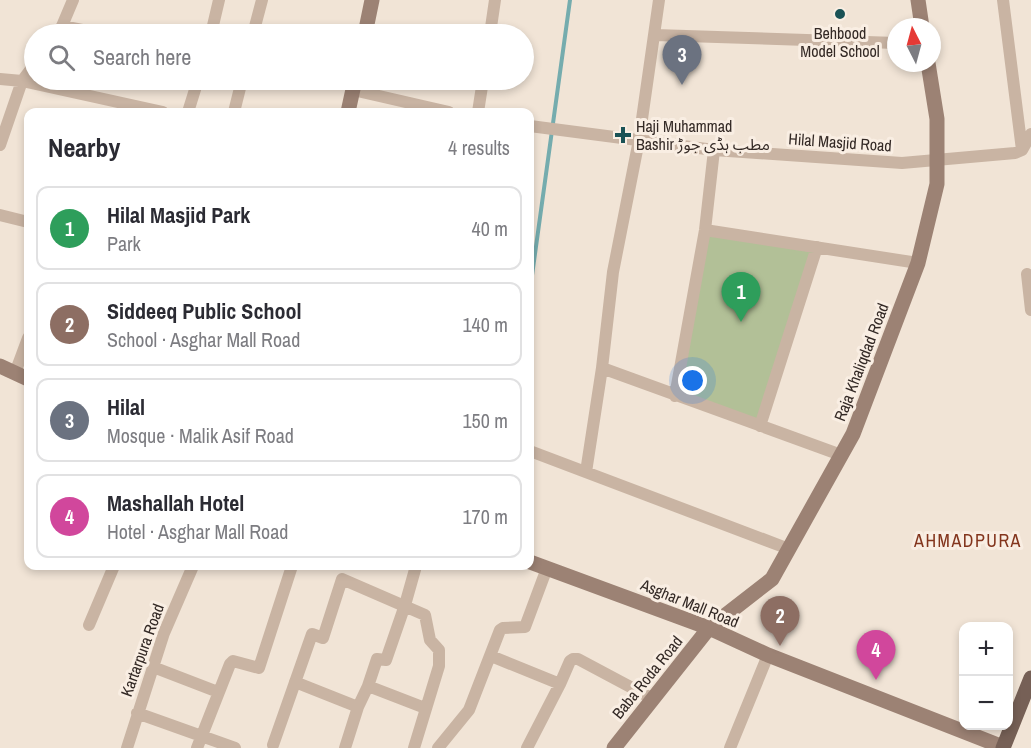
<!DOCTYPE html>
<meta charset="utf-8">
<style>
:root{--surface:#fff;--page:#f2f2f3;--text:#2b2b33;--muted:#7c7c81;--line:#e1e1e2;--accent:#db2777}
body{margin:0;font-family:"Archivo Narrow","Noto Sans Arabic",sans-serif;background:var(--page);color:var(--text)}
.controls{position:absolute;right:18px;bottom:18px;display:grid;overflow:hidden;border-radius:12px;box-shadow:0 3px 9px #0003}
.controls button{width:54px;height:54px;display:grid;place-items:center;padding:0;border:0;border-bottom:2px solid var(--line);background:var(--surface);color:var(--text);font:30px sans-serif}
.compass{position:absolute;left:887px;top:18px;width:54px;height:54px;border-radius:50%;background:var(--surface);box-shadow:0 3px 9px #0003;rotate:354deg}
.you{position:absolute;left:693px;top:381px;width:21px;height:21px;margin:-15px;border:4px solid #fff;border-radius:50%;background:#1a73e8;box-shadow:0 0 0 9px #1a73e833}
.badge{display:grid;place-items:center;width:39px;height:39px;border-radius:50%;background:var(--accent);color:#fff;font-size:20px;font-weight:700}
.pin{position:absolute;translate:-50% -50px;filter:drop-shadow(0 2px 3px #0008)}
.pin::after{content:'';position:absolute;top:32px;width:21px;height:18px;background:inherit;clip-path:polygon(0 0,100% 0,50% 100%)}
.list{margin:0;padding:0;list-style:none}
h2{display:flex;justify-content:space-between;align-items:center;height:78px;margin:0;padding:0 24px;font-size:26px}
h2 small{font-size:20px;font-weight:400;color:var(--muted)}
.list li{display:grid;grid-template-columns:39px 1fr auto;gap:18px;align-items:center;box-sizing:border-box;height:84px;margin:0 12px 12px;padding:0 12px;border:2px solid var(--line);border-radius:12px}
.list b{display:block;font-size:22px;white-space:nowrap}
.list p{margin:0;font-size:20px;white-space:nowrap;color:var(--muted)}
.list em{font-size:20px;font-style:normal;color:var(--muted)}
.icon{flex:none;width:33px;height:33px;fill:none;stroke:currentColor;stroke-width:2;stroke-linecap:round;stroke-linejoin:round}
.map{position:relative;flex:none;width:1031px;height:748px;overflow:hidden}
.search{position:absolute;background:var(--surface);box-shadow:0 3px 9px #0003;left:24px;top:24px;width:510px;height:66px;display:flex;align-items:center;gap:15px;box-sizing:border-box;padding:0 21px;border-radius:33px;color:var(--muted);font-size:22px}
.panel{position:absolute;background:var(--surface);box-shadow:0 3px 9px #0003;left:24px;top:108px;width:510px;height:462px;border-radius:12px}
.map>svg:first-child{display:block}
.green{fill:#b2c097}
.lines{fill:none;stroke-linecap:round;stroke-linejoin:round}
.stream{stroke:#75acae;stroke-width:4}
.street{stroke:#c9b4a3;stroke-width:12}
.secondary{stroke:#9c8274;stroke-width:15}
.primary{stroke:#766056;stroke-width:15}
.poi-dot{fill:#1a5255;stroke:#f9eee3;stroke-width:2}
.labels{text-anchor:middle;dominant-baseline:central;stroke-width:6;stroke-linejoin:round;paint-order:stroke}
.poi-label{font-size:16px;fill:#332925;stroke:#f9eee3}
.street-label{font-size:16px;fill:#332925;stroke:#f9eee3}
.neighbourhood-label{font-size:18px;letter-spacing:1.5px;fill:#83351d;stroke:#f9eee3}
</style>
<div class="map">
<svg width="1031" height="748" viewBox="0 0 1031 748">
<rect width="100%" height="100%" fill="#f1e4d6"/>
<path class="green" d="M 705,230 L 817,247 L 760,426 L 675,396 Z"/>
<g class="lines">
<path class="stream" d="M 530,290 L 570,0"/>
<path class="street" d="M 659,0 L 639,140 L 613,272 L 602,368 L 841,455
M 1003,0 L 1022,150
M 62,26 L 102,34
M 56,34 L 62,26 L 73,0
M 211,34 L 219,0
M 253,34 L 262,0
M 490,34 L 495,0
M 655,35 L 896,43
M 0,79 L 22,81 L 163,112
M 353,90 L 449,112
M 188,112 L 198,80
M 234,112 L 242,80
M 478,112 L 483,80
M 530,126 L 714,150 L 902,163 L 1015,153 L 1022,150
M 0,145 L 22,81 L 34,65
M 1022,150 L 1031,134
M 0,215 L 28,222
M 705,230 L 918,263
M 1027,274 L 1031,310
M 15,373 L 28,338
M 675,396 L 705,230 L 714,150
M 760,426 L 817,247
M 530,451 L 789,549
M 586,472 L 602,368
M 89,625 L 114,566
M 491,656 L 560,684
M 153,667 L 218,692
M 295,682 L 358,707 L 368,686 L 425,708
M 368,686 L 377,659 L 386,660 L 405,605 L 416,566
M 137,713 L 235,748
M 273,745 L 312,634 L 323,638 L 342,579 L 425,615 L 430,640 L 439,650 L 439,666 L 414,748
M 127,748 L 164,633 L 193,566
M 197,748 L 230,664 L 233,661 L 259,668 L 292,566
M 345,748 L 358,707
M 438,748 L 469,710 L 500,630 L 503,628 L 525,627 L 547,568
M 527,748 L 560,684 L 570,661 L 573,659 L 578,659 L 653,699
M 730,748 L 768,655"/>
<path class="secondary" d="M 918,0 L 922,27
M 365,34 L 372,0
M 348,112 L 355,80
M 0,366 L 28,379
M 530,562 L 709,628 L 768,655 L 1003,747
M 614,748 L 709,628 L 772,579 L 853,434 L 918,263 L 937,184 L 937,119 L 928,63"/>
<path class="primary" d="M 1003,748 L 1031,678"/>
</g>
<g class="poi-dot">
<circle cx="840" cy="14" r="6"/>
<path d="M620 126h6v6h6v6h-6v6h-6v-6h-6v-6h6z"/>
</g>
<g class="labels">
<g class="poi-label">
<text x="840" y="33">Behbood<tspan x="840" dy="18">Model School</tspan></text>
<text x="636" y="126" text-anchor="start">Haji Muhammad<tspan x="636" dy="18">Bashir مطب ہڈی جوڑ</tspan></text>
</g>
<g class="street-label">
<text transform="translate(840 142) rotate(4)">Hilal Masjid Road</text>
<text transform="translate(861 362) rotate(-69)">Raja Khaliqdad Road</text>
<text transform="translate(690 603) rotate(22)">Asghar Mall Road</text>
<text transform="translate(142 650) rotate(-70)">Kartarpura Road</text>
<text transform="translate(647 677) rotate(-51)">Baba Roda Road</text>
</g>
<g class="neighbourhood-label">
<text x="968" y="540">AHMADPURA</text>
</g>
</g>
</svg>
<div class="controls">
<button>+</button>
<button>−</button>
</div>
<svg class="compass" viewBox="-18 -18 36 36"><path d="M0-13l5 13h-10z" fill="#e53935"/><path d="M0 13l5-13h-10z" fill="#7c7c81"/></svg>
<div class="you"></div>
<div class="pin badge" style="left:741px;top:322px;background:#2e9e5b">1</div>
<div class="pin badge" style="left:780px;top:646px;background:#8d6e63">2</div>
<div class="pin badge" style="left:682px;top:85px;background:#6b7280">3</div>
<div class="pin badge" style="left:876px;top:680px;background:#d1479c">4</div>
<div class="search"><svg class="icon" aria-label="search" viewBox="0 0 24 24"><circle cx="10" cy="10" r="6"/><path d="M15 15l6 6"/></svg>Search here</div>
<section class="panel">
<h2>Nearby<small>4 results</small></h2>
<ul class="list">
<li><span class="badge" style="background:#2e9e5b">1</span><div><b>Hilal Masjid Park</b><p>Park</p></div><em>40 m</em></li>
<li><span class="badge" style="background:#8d6e63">2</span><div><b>Siddeeq Public School</b><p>School · Asghar Mall Road</p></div><em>140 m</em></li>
<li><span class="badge" style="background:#6b7280">3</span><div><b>Hilal</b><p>Mosque · Malik Asif Road</p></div><em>150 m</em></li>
<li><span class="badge" style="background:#d1479c">4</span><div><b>Mashallah Hotel</b><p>Hotel · Asghar Mall Road</p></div><em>170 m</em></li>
</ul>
</section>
</div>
